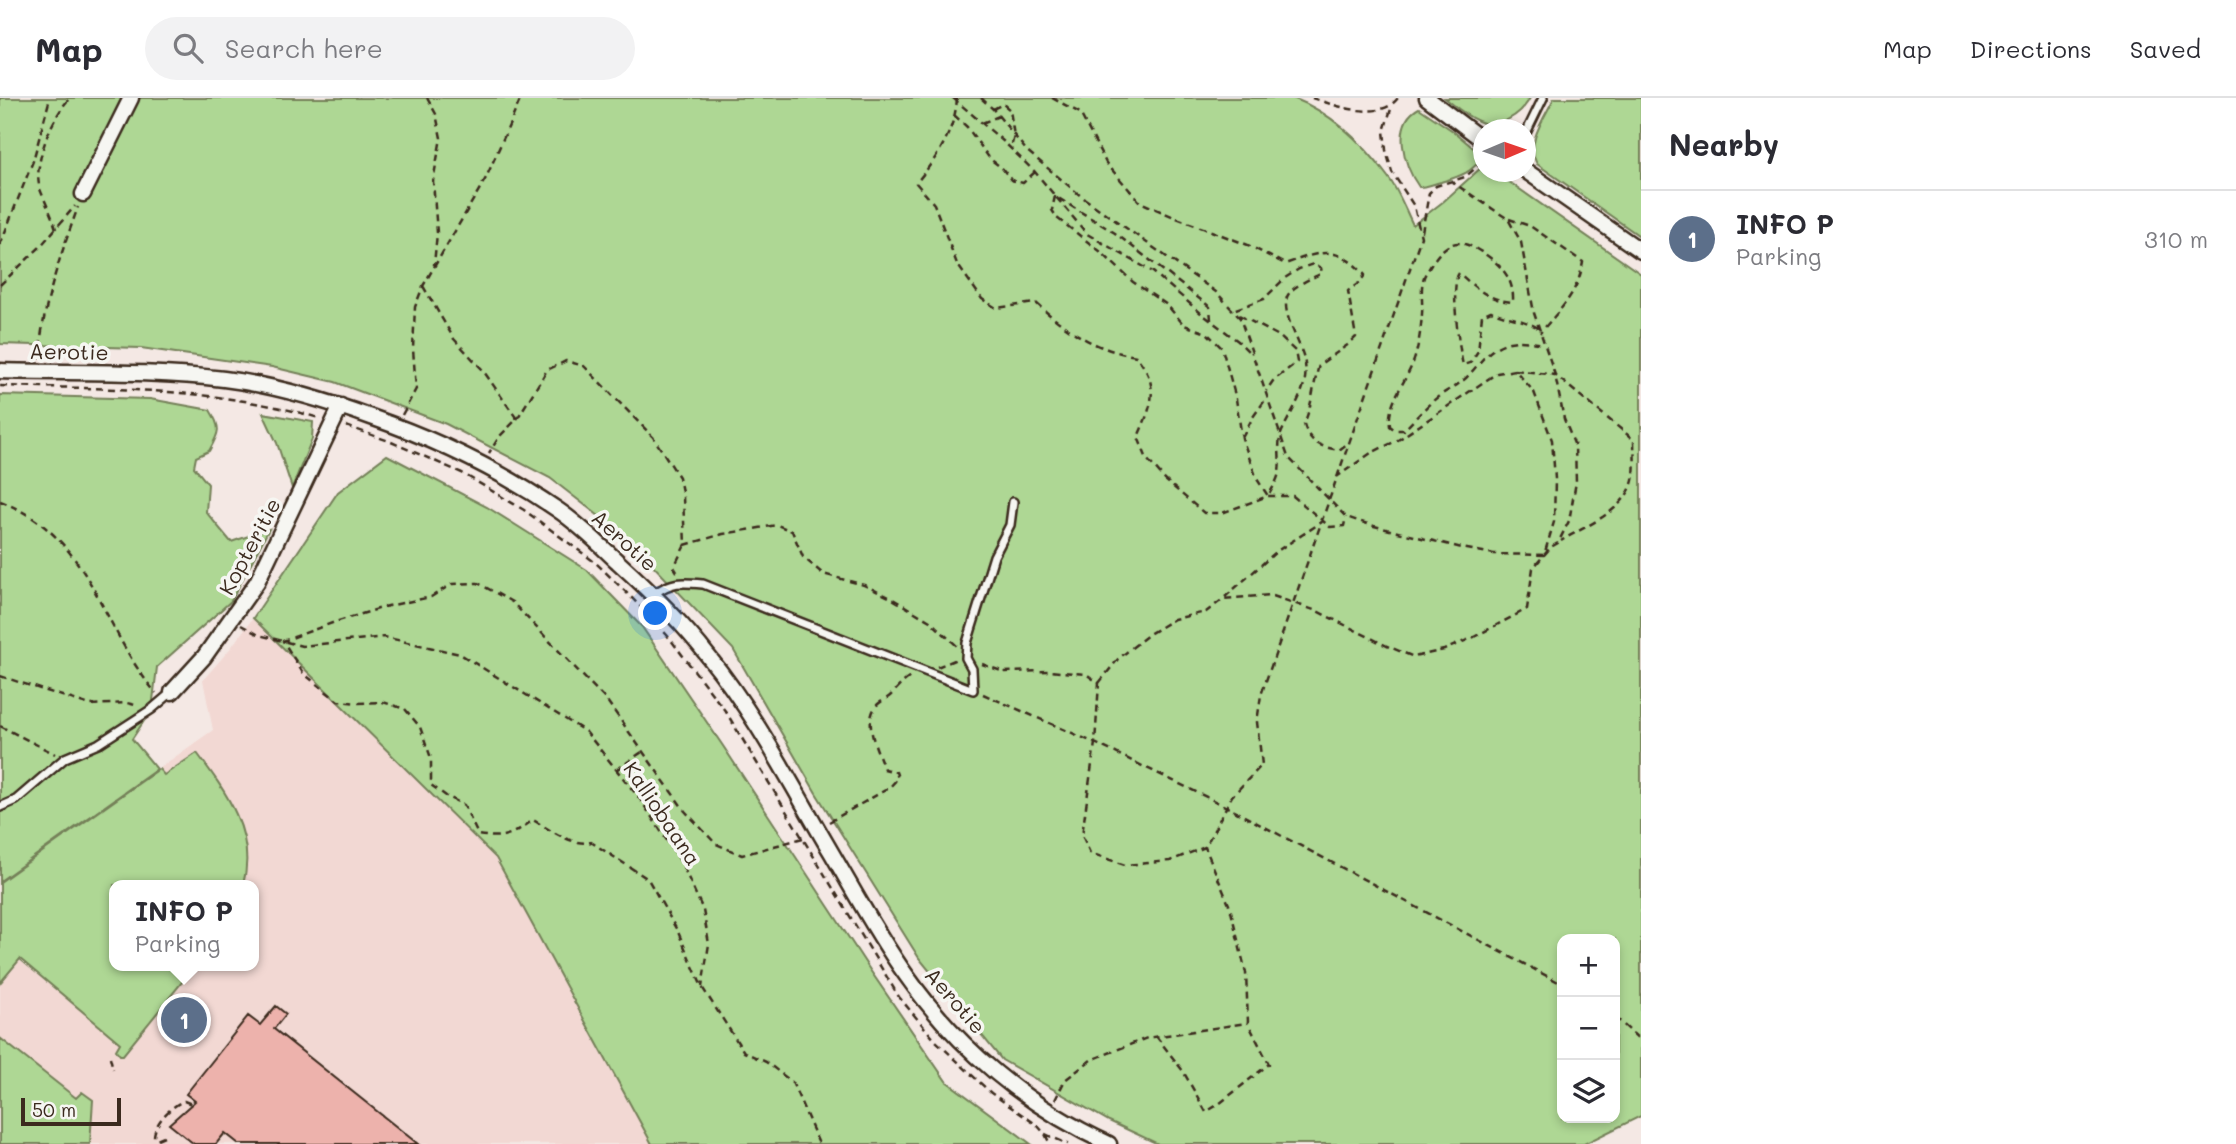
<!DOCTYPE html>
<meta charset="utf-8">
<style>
:root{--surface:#fff;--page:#f2f2f3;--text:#2b2b33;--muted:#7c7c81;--line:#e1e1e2;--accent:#db2777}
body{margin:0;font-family:Mali,sans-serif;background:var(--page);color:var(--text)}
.controls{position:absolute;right:21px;bottom:21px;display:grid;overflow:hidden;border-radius:14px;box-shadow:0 4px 10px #0003}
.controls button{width:63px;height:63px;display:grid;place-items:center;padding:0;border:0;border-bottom:2px solid var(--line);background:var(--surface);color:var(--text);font:35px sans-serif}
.compass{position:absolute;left:1473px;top:21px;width:63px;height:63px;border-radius:50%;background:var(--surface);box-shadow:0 4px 10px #0003;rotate:88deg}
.scale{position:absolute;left:21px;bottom:18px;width:100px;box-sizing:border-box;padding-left:7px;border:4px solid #3b2a1e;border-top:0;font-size:19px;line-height:24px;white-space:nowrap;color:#3b2a1e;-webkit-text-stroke:5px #f6f6f2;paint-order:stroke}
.you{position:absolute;left:656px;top:516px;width:24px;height:24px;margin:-18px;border:5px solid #fff;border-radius:50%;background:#1a73e8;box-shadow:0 0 0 10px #1a73e833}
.badge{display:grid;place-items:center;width:46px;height:46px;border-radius:50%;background:var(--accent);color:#fff;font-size:23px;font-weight:700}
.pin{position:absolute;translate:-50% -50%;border:4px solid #fff;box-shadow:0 2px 7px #0006}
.popup{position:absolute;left:109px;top:782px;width:150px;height:91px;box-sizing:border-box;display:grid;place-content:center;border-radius:14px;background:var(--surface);filter:drop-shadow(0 2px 5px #0005);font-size:23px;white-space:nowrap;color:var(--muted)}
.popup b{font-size:26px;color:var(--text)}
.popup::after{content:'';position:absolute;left:50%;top:100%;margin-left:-14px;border:14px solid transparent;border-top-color:var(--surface)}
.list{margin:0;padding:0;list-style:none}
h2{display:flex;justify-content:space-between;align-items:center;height:91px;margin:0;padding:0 28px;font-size:30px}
h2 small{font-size:23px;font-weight:400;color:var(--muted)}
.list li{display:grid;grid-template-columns:46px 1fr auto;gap:21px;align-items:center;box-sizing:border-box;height:98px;padding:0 28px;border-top:2px solid var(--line)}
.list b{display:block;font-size:26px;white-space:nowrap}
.list p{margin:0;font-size:23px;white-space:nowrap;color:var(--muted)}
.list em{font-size:23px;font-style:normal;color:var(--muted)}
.icon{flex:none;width:38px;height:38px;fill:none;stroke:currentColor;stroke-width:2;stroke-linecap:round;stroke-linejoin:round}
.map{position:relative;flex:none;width:1641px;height:1046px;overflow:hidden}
header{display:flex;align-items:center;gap:42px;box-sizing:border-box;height:98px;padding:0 35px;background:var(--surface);border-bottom:2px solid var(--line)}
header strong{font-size:33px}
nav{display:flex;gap:38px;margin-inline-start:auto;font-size:24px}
.search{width:490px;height:63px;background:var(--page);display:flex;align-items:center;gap:18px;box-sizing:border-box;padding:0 24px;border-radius:38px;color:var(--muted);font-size:26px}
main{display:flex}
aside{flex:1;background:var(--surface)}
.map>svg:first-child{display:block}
.built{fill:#f2d8d3;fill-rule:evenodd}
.green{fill:#aed794;stroke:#748059;stroke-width:2;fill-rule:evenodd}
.building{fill:#edb2ac;stroke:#3b2a1e;stroke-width:2}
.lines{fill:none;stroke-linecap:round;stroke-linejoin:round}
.service-casing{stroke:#3b2a1e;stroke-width:12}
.minor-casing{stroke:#3b2a1e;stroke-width:19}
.path{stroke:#3b2a1e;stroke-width:2.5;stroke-dasharray:7 5;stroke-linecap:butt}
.service{stroke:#f6f6f2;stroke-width:7}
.minor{stroke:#f6f6f2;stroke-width:14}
.labels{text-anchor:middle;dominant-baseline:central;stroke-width:7;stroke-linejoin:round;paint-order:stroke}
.street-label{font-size:21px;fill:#3b2a1e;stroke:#f6f6f2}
</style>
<header>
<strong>Map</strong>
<div class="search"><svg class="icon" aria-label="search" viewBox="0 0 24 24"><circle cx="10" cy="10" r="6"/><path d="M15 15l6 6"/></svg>Search here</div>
<nav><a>Map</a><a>Directions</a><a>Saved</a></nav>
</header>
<main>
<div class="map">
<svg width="1641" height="1046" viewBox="0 0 1641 1046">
<rect width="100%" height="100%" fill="#f4e8e4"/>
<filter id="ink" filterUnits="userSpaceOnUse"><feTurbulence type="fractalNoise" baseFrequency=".0143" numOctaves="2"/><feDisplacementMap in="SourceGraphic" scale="14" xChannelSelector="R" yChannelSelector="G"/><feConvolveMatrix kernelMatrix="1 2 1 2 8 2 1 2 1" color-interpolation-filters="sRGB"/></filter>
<g filter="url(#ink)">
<path class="built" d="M 253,520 L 496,760 L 652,1046 L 12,1046 L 0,1037 L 0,783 L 213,632 L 203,582 L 229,552 ZM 114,787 L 254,787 L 254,868 L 114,868 Z"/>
<path class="green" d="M 0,0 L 1293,0 C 1332,15 1364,46 1388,79 C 1399,93 1405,111 1413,127 L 1444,103 L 1483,68 L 1484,74 L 1495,74 L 1641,176 L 1641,1018 L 1584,1046 L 1158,1046 L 1109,1023 L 1002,962 L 919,860 L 816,695 L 733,551 L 626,439 L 550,380 L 446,326 L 335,284 L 272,269 L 141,250 L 0,246 ZM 1562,841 L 1615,841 L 1615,1020 L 1562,1020 Z
M 1445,0 L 1530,0 C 1521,17 1497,33 1478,23 C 1466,18 1455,8 1445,0 Z
M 1554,0 L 1641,0 L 1641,139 L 1537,66 C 1525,45 1545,19 1554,0 Z
M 1419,10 L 1453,33 L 1483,58 C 1472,75 1460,78 1441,84 C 1433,86 1428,89 1419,89 C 1404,68 1391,25 1419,10 Z
M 0,297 L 150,301 L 210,312 C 222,331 219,335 209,353 L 196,359 L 194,369 L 208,386 L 206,414 L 231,444 L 269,431 L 231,503 L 157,569 L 152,611 L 132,641 L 157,671 L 0,783 Z
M 263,315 L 313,324 L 312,341 L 292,390 L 277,345 Z
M 387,357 L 487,409 L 587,472 L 642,529 L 723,648 L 872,875 L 946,983 L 1031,1046 L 652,1046 L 496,760 L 253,520 L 338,394 Z
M 197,655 C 226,694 257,736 243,787 L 114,787 L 114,868 L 195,868 L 123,957 L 120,957 L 116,952 L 120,945 L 20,861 L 0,885 L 0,784 L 159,671 L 164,677 Z
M 0,940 L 76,1000 L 82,994 L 93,1002 L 90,1046 L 0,1046 Z"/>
<path class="building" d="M 276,908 L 286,916 L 274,931 L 418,1046 L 239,1046 L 225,1035 L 216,1046 L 194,1046 L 169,1026 L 195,1003 L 186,996 L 248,918 L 260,927 Z"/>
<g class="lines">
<defs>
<path id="service" d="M 1526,35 L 1543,0
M 654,496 C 672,483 681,484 703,486 L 973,592 L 972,571 L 966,560 L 967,545 L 994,458 L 1010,427 L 1013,404
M 0,709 L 16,702 L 65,660 L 98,646 L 152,611 L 172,594"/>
<path id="minor" d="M 1427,0 L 1484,43
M 1526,73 L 1641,153
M 83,96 L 131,0
M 0,273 C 75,275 150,272 224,281 C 274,287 324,302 371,319 C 437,342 500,372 558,412 C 580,427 599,446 618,464 C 650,493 681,523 708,558 C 756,617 792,688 831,754 C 855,795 878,838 906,877 C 957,950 1028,1009 1109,1046
M 172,594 L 204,559 L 257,484 L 341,308"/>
</defs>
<use href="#service" class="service-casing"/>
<use href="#minor" class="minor-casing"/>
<path class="path" d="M 427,0 L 436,16 L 441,40 L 433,83 L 437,135 L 434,167
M 953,0 L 1004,44 L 1035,74 L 1087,136 L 1153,174 L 1202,216 L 1238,243 L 1251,256
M 957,0 C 955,33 937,60 916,85 L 934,106 L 957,166 L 982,201 L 996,210 L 1036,205 C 1066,232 1095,252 1136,258 C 1161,289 1152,306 1138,339 L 1147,361 L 1165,382 L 1204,415 L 1222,415 L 1268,398 L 1293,398 L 1330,429 L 1344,428 L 1346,419
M 981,0 L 993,11 L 1026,52 L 1081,98 L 1216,194 L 1240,220 L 1288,359 L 1346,419 L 1374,428 L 1462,450 L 1494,456 L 1544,457 L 1554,424 L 1555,381 L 1552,342 L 1534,294 L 1515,272 L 1497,275 L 1398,342 L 1371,355 L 1338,378
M 1052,0 L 1080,15 L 1106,65 L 1140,104 L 1174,119 L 1248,147 L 1285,166 C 1320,154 1335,145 1365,177 L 1359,185 L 1348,193 L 1356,239 L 1349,246 L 1319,267 C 1313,288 1313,304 1304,326 C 1309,345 1321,349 1339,352 L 1348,345
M 1312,0 C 1336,8 1380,24 1398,0
M 993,11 L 1003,6 L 1010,12 L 1014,38 L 1011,50
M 954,17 L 967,29 L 990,61 L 1002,70 L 1011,82 L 1023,85 L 1035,74
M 982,25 L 999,18
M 1509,121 L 1530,128 L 1583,164 C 1578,196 1560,211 1540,235
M 56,131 C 52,117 45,104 40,91 C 32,66 53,17 70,0
M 1422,134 L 1429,95 L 1436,88 L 1465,79 L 1484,63
M 0,147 L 33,63 L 50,0
M 0,187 L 39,150 L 75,108
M 423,188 L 454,241 L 482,271 L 517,321 L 499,339 L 489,355
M 1239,217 L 1279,238 L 1295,253 L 1297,264 L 1273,283 L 1266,293
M 1211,222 L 1210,209 L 1115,135 L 1055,98 L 1052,112 L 1057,120 L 1101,154 L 1133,184 L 1167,207 L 1184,227 L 1207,235 L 1222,250 L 1236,301 L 1242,340 L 1257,381 L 1268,398 C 1272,391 1278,382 1279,374 C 1281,361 1277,349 1281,336 C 1290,313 1309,293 1305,266 C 1303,247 1281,218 1287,199 C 1291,188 1313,180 1322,175 L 1321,170 L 1313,166 L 1299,171 L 1285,180 L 1264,201 L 1233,212
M 1538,230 C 1524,221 1506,220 1491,213 L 1482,217 L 1478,253 L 1470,265 L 1463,267 C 1459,251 1450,186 1459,175 C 1475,190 1490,203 1513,204 C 1514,184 1505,171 1489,159 C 1463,141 1450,138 1432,165 C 1430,170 1425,175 1424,179 C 1420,190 1423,205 1422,216 C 1421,230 1419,245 1415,259 C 1408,282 1387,303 1390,328 L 1395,332 L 1404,332 C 1415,321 1426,308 1439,298 C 1448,292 1457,288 1466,280 C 1479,267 1487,251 1506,245 C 1517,241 1531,244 1543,246
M 39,261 C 42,208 60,159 78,109
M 1515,272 L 1555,277 L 1634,342 C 1634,357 1637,377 1630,391 C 1618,416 1583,429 1561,443
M 0,288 C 109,291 214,289 319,320
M 402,317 L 416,291 L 413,251 L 415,209 L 423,188 L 486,80 L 521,0
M 517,321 L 547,272 L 566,263 L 584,268 L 653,339 L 679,379 L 683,399 L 685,447 L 674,469 L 679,477
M 346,328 L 389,343 L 462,375 L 524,412 L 596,465 L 633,501 L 667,537 L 726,614 L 899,899 L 935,942 L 991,995 L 1037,1027 L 1045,1036 L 1050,1046
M 1242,340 L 1253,319 L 1268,298
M 0,403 C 94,440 98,527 156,595
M 685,447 L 723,436 L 777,427 L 792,433 L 803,459 L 823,476 L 864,487 L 891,500 L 930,523 L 957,548
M 1225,499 L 1277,453 L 1322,424
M 241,527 L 259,537 L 302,548 L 384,539 L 460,556 L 586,634 L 640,701 L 681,764 L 703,812 L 709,846 L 702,889
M 982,566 L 1004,574 L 1048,573 L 1086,576 L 1099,585 L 1095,645 L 1082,737 L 1090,755 L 1125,767 L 1170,763 L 1205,749 L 1232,698 L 1262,667 L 1257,624 L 1261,597 L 1421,139 L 1414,108 L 1392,74 L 1386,52 L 1384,33 L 1392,8
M 937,569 L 957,561
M 0,578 L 90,607 L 127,605 L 139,608
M 1099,585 L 1118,561 L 1149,536 L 1174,521 L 1206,514 L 1223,501 L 1270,497 L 1317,513 L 1387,548 L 1414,559 L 1444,552 L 1474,539 L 1527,511 L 1533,470 L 1551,449 L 1558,445 L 1569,423 L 1576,384 L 1575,348 L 1564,321 L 1555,277 L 1534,215 L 1521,144 L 1508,121 L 1452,84
M 983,596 L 1095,645 L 1227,709 L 1562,886
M 0,628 L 55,656
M 616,672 L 642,654
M 829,724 L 889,690 L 898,680 L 896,674 L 884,671 C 878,653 862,624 877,607 C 881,603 887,601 891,597 C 898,590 903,583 912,578
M 803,740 L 742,757 L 716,746 L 685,713 L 607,603 L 512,504 L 478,485 L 452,486 L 431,499 L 388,508 L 335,524 L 283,543 L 303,575 L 338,603 L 358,605 L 383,604 L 405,611 L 420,629 L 431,660 L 431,687 L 446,698 L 464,707 L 478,737 C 504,741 511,738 533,722 C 549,731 573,749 591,744 L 648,781 L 678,834 L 702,889 L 744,954 L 766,964 L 792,984 L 819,1046
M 1615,919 L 1641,943
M 1156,938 L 1183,973 L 1206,1014 L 1219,1006 L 1269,966 L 1248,925 L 1246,875 L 1230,809 L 1205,749
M 110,959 L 113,971
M 1055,1002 L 1065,982 L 1091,962 L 1147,940 L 1247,925
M 1045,1036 L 1068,1046
M 164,1038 L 157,1041 L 154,1039 C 154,1025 171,1008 184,1003 L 194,1007"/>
<use href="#service" class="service"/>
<use href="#minor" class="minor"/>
</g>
</g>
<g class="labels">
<g class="street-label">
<text transform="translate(69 253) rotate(1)">Aerotie</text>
<text transform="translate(625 442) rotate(42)">Aerotie</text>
<text transform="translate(249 448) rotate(-62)">Kopteritie</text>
<text transform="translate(663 715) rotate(56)">Kalliobaana</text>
<text transform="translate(956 902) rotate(49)">Aerotie</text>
</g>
</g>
</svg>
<div class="controls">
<button>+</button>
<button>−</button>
<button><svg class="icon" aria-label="layers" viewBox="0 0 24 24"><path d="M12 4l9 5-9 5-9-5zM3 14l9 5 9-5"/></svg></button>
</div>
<svg class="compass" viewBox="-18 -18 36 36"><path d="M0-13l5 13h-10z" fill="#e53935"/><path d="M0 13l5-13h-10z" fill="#7c7c81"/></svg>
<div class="scale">50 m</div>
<div class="you"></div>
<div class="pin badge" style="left:184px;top:922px;background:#5c6f8a">1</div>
<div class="popup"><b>INFO P</b>Parking</div>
</div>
<aside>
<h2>Nearby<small></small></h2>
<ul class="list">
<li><span class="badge" style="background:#5c6f8a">1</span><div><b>INFO P</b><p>Parking</p></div><em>310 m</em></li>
</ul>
</aside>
</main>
